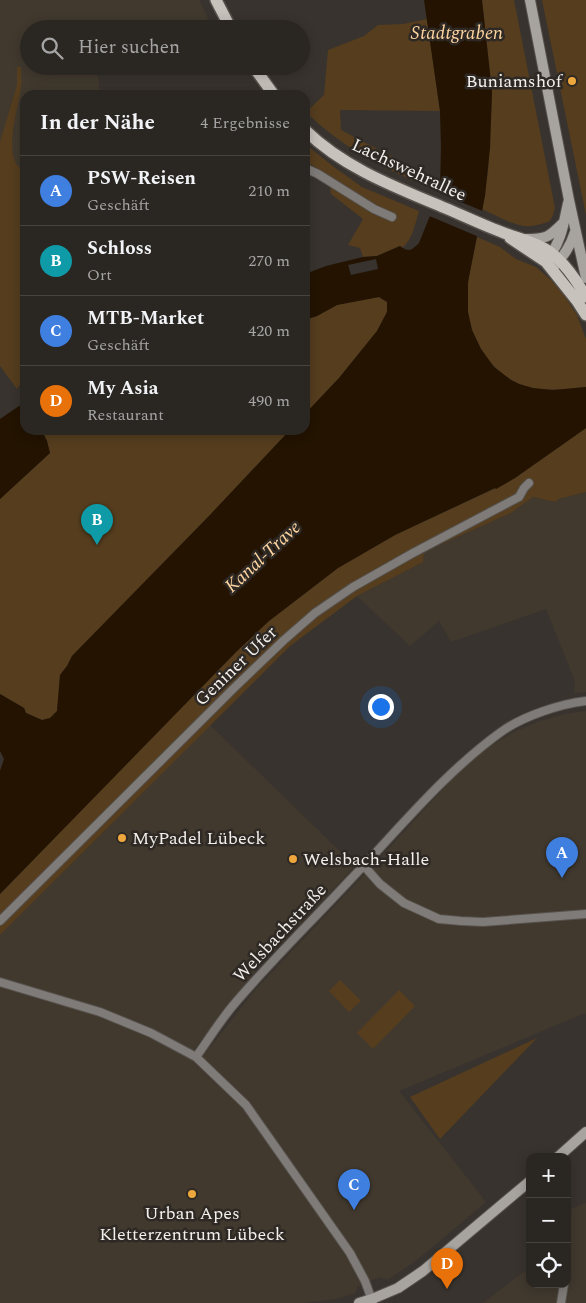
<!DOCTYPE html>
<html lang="de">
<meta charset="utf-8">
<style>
:root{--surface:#2a2622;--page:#322e2a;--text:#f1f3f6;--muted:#a5a5a5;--line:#464340;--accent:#d93025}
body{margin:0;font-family:Spectral,serif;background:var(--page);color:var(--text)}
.controls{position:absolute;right:15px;bottom:15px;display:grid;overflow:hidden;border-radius:10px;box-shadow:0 2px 12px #0003}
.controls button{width:45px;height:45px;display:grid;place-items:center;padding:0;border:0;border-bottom:1px solid var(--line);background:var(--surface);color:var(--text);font:25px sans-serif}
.you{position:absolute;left:380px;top:706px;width:18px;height:18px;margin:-12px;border:4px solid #fff;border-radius:50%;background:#1a73e8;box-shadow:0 0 0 8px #1a73e833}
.badge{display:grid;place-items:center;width:32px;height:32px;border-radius:50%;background:var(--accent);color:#fff;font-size:16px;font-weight:700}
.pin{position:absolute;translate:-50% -41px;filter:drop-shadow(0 1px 2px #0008)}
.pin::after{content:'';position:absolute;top:26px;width:18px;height:15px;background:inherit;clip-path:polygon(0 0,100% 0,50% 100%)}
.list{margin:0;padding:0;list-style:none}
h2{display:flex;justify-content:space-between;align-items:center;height:65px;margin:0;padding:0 20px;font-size:21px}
h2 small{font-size:16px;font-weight:400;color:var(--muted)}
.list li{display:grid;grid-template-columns:32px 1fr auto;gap:15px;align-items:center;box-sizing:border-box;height:70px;padding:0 20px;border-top:1px solid var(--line)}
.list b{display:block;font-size:19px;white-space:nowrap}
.list p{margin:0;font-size:16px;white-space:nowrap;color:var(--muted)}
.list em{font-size:16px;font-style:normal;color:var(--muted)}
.icon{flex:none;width:28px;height:28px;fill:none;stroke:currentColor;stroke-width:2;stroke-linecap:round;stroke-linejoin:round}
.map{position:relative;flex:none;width:586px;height:1303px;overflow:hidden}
.search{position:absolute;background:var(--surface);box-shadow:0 2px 12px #0003;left:20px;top:20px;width:290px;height:55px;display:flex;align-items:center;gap:12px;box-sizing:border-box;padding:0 18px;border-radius:28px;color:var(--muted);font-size:19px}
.panel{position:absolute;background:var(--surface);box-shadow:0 2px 12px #0003;left:20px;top:90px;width:290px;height:345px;border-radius:15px}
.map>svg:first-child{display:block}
.built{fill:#41392e}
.green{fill:#553d1e}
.water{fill:#231300}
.pier{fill:#38332e}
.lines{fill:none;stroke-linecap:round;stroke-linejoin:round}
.street-casing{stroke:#56514c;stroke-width:10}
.secondary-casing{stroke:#56514c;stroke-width:12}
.primary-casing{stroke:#56514c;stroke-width:14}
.street{stroke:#7e7b78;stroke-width:8}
.secondary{stroke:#a7a39f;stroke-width:10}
.primary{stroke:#c7c2bc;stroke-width:11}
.poi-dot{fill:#eea73c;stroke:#2e2924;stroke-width:2}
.labels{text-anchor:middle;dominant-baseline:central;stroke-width:5;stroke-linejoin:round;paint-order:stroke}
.poi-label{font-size:18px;fill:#f3f0ec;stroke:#2e2924;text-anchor:start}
.street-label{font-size:18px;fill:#f3f0ec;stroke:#2e2924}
.water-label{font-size:19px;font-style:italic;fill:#fed5a0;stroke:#2e2924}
</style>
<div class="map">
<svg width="586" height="1303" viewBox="0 0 586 1303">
<rect width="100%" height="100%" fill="#38332e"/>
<path class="built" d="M 0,0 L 199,0 L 208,18 L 203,28 L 199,29 L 29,29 L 29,66 L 97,66 L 100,95 L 25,95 L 25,319 L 0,347 Z
M 586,492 L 586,692 L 574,693 L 575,681 L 546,609 L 451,642 L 439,621 L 410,646 L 357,596 L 422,562 L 424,552 L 511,513 L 533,497 L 555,502 L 559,499 Z
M 586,711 L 586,1015 L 585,1013 L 399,1091 L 486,1202 L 417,1260 L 387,1280 L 380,1277 L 358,1286 L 355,1293 L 336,1299 L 302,1303 L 0,1303 L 0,935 L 210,725 L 355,866 L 254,973 L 188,1057 L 197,1064 L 256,989 L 380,858 L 453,778 L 488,747 L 518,730 L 540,721 L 565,714 Z
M 586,1203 L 586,1303 L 483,1303 L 530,1267 L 530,1284 L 567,1284 L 567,1238 L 571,1235 L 570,1209 Z"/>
<path class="green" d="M 482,0 L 514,0 L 555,208 L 553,215 L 550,221 C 542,224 533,227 525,226 C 512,225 495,215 482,209 L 488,172 L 492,92 Z
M 542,0 L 586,0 L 586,215 Z
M 427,19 L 440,111 L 340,110 L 341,130 L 429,176 L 428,187 C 384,169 340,146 306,112 L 324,95 L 328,50 L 364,36 L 378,25 L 403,24 Z
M 17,67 L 21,67 C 21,74 22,81 21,87 C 19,108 0,161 25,171 L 25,377 L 17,389 L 0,366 L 0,142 L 17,85 Z
M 305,144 L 334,167 L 362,187 L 419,211 C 415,224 413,239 402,248 L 400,246 L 377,256 L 363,257 L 360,248 L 348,245 L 363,219 L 331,194 L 329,177 L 315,167 L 305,161 Z
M 477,237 L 500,247 L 516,259 L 536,267 L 551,280 L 563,294 L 577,315 L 586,339 L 586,387 C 568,389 550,391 532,388 C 514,384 499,373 488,359 C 457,317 467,284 477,237 Z
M 379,297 L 387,302 L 387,312 L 377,331 L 339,378 L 305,414 L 305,320 L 317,316 L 337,305 Z
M 586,428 L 586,492 L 559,499 L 555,502 L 533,497 L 511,513 L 424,552 L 423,562 L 357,596 L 290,646 L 0,935 L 0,894 L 236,652 L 269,621 L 338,568 L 395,535 L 496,488 L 496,489 L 515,478 Z
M 52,430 L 290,430 L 209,516 L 72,656 L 67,666 L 60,675 L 57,711 L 50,718 L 42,720 L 26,713 L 24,708 L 0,694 L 0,499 L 50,453 L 47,441 L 44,435 Z
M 340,980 L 361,1001 L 349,1012 L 329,991 Z
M 399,990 L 415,1006 L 373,1049 L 357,1033 Z
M 537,1038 L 440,1139 L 410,1097 Z"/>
<path class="water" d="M 424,0 L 482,0 L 492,92 L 490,148 L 485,196 L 468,282 L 468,312 L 472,330 L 481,349 L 494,367 L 511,380 L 519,384 L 533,388 L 553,390 L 586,387 L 586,428 L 515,478 L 496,489 L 495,488 L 395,535 L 338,568 L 269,621 L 236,652 L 0,894 L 0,771 L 4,759 L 0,751 L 0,694 L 24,708 L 26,713 L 42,720 L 50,718 L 57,711 L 60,675 L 67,666 L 72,656 L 209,516 L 290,430 L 305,430 L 305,414 L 339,378 L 377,331 L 387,312 L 387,302 L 379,297 L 337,305 L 317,316 L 305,320 L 305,274 L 326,266 L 363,257 L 377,256 L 400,246 C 409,253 412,250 419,243 L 440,191 L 441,146 L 440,111 Z
M 25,402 L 25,430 L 52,430 L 44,435 L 47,441 L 50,453 L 0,499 L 0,419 Z"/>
<path class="pier" d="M 437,192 L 485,212 L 479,237 L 427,215 Z
M 376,259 L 378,269 L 351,275 L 348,265 Z"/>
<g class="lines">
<defs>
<path id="street" d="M 305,168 L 318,174 L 374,209 L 392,217
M 364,866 L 380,884 L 404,903 L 439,919 L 461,921 L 483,922 L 586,914
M 0,921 L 233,689 L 284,640 L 315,613 L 353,587 L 413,553 L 519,497 L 524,488 L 529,483
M 0,982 L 100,1012 L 151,1033 L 196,1057 L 246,1105 L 350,1253 L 365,1281 L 373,1303
M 196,1057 C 209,1039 221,1019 236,1002 C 272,960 312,921 350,880 C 399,829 444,773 501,732 C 523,716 560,704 586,701
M 561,1303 L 564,1284"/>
<path id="secondary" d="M 530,0 L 569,200 L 586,278
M 526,239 C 547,239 549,237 563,223
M 548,259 C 562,239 563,226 568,203
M 552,269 C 563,256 570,248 575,232
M 558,1157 L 586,1132
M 359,1303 L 372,1299 L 398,1288 L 423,1271 L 530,1181"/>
<path id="primary" d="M 216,0 L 231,29
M 253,66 L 274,95
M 305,130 C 344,168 395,187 445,208 C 464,216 485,226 504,233 C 520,239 536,242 550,252 C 566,264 577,281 586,297
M 510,238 L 546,262 L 577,301 L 586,315"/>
</defs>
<use href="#street" class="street-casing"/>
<use href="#secondary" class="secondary-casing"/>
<use href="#primary" class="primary-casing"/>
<use href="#street" class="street"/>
<use href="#secondary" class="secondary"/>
<use href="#primary" class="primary"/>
</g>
<g class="poi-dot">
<circle cx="572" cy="81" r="5"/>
<circle cx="122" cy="838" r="5"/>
<circle cx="293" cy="859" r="5"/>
<circle cx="192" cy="1194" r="5"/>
</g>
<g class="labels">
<g class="poi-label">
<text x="562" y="81" text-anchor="end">Buniamshof</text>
<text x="132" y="838">MyPadel Lübeck</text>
<text x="303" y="859">Welsbach-Halle</text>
<text x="192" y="1213" text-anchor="middle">Urban Apes<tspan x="192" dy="21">Kletterzentrum Lübeck</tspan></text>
</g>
<g class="street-label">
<text transform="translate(409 170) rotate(25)">Lachswehrallee</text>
<text transform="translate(236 666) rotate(-44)">Geniner Ufer</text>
<text transform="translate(280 933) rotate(-47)">Welsbachstraße</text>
</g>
<g class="water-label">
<text x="457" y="33">Stadtgraben</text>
<text transform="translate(263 557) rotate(-43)">Kanal-Trave</text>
</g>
</g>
</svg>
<div class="controls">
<button>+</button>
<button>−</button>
<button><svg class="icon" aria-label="locate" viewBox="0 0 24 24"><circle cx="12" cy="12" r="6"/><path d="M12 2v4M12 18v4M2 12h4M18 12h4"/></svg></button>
</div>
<div class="you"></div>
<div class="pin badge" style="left:562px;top:878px;background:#3f7fe0">A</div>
<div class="pin badge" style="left:97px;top:545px;background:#0f9aa8">B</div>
<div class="pin badge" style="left:354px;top:1210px;background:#3f7fe0">C</div>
<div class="pin badge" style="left:447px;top:1289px;background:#e8710a">D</div>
<div class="search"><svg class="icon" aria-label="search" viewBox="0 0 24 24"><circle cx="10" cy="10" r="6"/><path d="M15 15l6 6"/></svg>Hier suchen</div>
<section class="panel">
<h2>In der Nähe<small>4 Ergebnisse</small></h2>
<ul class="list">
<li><span class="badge" style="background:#3f7fe0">A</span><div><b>PSW-Reisen</b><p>Geschäft</p></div><em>210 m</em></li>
<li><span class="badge" style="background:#0f9aa8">B</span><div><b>Schloss</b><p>Ort</p></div><em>270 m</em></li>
<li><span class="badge" style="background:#3f7fe0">C</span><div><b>MTB-Market</b><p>Geschäft</p></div><em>420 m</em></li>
<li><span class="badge" style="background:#e8710a">D</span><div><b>My Asia</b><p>Restaurant</p></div><em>490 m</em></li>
</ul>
</section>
</div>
